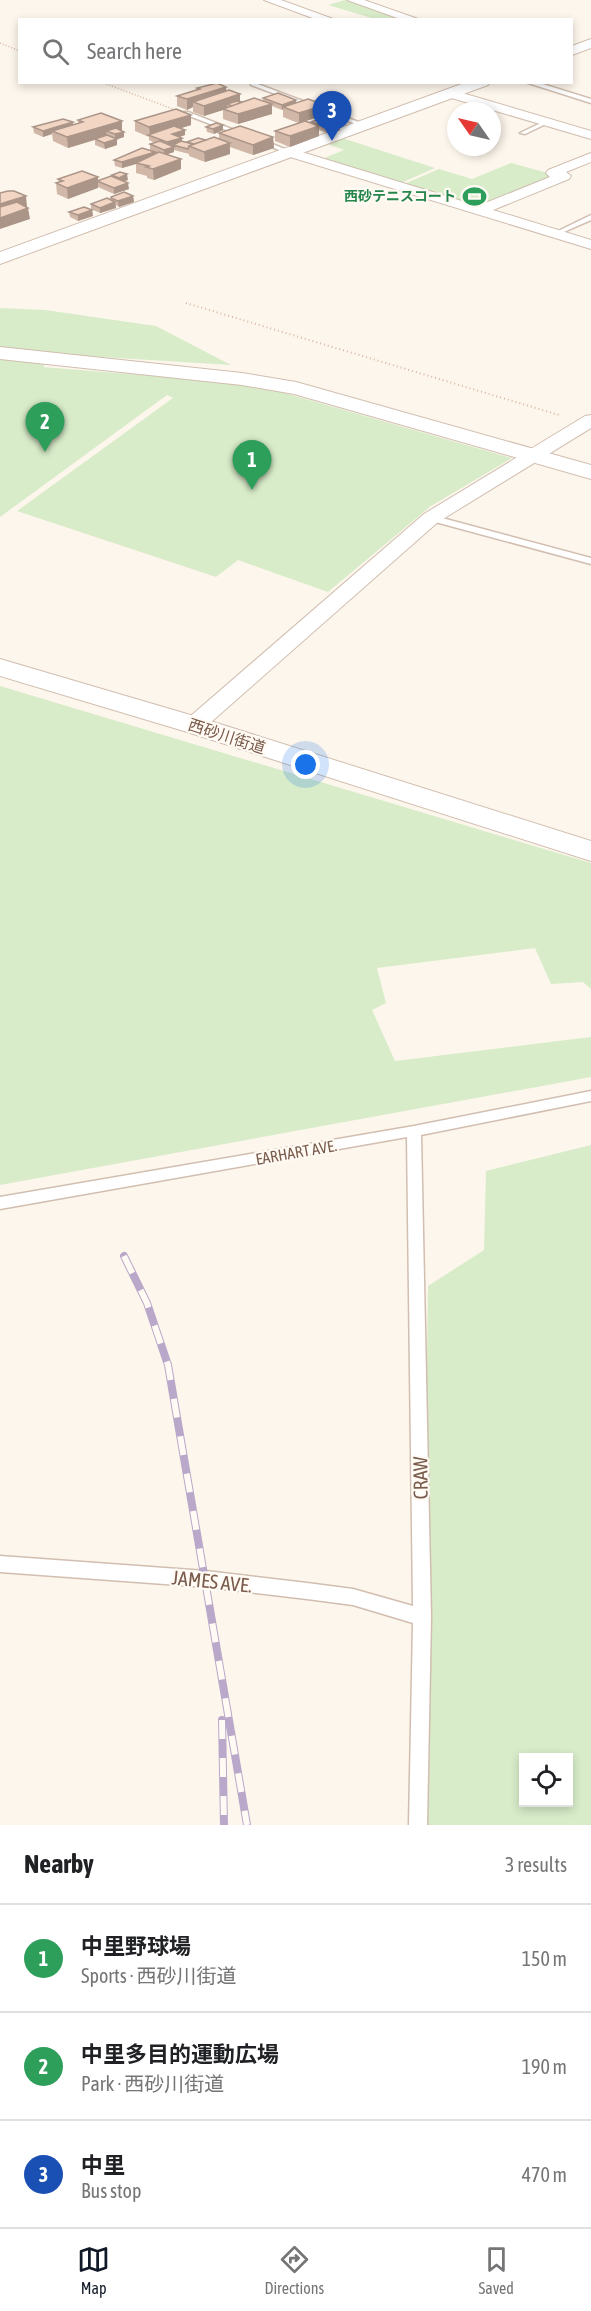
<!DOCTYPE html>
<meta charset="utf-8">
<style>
:root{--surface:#fff;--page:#f2f2f2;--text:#202124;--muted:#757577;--line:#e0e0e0;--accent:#111827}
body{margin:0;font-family:"Asap Condensed","Noto Sans JP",sans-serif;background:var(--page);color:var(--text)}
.controls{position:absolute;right:18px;bottom:18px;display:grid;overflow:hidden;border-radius:0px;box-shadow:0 3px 9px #0003}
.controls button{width:54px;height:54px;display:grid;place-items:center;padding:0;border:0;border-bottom:2px solid var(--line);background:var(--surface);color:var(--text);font:30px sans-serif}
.compass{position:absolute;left:447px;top:102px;width:54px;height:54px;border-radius:50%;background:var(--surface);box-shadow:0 3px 9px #0003;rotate:304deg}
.you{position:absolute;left:306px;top:765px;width:21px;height:21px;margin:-15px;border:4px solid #fff;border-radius:50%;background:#1a73e8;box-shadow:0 0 0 9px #1a73e833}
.badge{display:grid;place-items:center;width:39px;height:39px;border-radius:50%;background:var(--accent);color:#fff;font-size:20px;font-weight:700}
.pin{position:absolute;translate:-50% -50px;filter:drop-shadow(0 2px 3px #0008)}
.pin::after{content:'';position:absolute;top:32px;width:21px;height:18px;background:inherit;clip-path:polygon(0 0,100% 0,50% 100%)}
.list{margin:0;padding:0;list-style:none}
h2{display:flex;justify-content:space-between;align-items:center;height:78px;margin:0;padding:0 24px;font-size:26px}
h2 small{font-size:20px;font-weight:400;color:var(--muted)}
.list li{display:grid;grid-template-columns:39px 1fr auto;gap:18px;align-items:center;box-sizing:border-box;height:108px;padding:0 24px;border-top:2px solid var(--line)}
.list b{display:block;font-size:22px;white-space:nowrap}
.list p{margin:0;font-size:20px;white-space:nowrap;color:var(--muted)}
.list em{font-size:20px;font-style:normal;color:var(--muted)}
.icon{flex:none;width:33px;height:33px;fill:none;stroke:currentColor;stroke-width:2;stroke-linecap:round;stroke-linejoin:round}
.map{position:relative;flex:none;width:591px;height:1825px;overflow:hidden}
.search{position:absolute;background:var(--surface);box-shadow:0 3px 9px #0003;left:18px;right:18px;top:18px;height:66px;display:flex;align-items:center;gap:15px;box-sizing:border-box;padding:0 21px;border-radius:0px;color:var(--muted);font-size:22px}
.sheet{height:402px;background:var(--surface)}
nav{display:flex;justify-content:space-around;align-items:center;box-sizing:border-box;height:84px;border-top:2px solid var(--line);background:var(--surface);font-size:16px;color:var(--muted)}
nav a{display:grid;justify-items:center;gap:3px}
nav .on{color:var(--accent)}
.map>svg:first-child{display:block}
.green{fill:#d8ecc9;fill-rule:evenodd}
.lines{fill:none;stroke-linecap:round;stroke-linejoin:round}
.service-casing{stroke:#d1beb0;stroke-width:3}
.minor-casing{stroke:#d1beb0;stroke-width:2}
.tertiary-casing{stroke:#d1beb0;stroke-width:2}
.path-far1{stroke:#d9b8a5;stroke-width:1.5;stroke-dasharray:1 2;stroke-linecap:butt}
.path{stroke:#d9b8a5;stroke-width:2;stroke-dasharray:1 3;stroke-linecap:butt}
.service{fill:#fff;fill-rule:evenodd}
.minor{fill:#fff;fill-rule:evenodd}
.tertiary{fill:#fff;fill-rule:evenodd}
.rail-casing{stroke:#b9a8c9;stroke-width:8}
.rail{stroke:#fffaf3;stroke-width:6;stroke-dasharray:19;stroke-linecap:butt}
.wall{fill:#d1b7a8}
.shaded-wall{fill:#aa9588}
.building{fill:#f3d5c3;stroke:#aa9588;stroke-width:1.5}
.labels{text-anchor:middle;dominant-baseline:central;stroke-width:4.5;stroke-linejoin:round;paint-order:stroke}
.far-leisure-label{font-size:14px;font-weight:bold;fill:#27864d;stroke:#fffaf3;text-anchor:end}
.street-label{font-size:16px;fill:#7a5c4d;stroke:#fffaf3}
.near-street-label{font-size:20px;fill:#7a5c4d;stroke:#fffaf3}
</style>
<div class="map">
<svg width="591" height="1825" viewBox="0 0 591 1825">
<rect width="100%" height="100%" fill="#fdf6ec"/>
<path class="green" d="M 345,0 L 406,18 L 375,19 L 328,5 Z
M 342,138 L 435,168 L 401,183 L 322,159 L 344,150 L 328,144 Z
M 511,163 L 559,176 L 479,207 L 404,184 L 439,169 L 472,179 Z
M 0,308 L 45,310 L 156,326 L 231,365 L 53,354 L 43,367 L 253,384 L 512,458 L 431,506 L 328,592 L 238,560 L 216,577 L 17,511 L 173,398 L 167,395 L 0,517 Z
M 0,686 L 591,863 L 591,989 L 583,982 L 551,984 L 535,948 L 377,968 L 386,1003 L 372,1010 L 395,1061 L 591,1037 L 591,1077 L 0,1185 Z
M 591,1145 L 591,1825 L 420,1825 L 428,1286 L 484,1250 L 486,1171 ZM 524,1758 L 568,1758 L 568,1802 L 524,1802 Z"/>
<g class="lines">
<defs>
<path id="service" d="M 525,82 L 536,82 L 591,99 L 591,103 Z
M 251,83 L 255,83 L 369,126 L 364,127 L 251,85 Z
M 184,112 L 188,112 L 247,135 L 242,136 L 184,114 Z
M 545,121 L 550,122 L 525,134 L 520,133 Z
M 258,140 L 262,140 L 295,153 L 290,154 L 258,142 Z
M 591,215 L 591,220 L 557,235 L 552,234 Z
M 431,515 L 591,558 L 591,564 L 428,520 L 428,516 Z
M 591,1091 L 591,1101 L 421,1135 L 431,1617 L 427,1825 L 409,1825 L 413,1623 L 353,1605 L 307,1599 L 206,1587 L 0,1572 L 0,1556 L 206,1571 L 307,1583 L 353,1589 L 413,1606 L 407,1137 L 0,1209 L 0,1197 L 414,1126 Z"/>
<path id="minor" d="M 264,0 L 281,0 L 336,20 L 318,20 Z
M 347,0 L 364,0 L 421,20 L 403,20 Z
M 452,90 L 591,131 L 591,139 L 448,97 L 446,94 Z
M 292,149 L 478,206 L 550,177 L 546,173 L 548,170 L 591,153 L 591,162 L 566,172 L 571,176 L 569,179 L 493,210 L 591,240 L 591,249 L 287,156 L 285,153 L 287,150 Z
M 591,415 L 591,428 L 438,522 L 202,730 L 194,732 L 186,730 L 183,725 L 186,720 L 424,514 L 585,416 Z"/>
<path id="tertiary" d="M 591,39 L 591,48 L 572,55 L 572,46 Z
M 467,82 L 490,82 L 488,85 L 0,264 L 0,252 Z
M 0,347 L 242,373 L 296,382 L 591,465 L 591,479 L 294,394 L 242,385 L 0,359 Z
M 0,659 L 204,719 L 591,841 L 591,861 L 184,731 L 0,676 Z"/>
</defs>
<use href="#service" class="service-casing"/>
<use href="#minor" class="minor-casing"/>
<use href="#tertiary" class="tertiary-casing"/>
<path class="path-far1" d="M 0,43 L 20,51
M 101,82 L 173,109"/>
<path class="path" d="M 186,303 L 559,415"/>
<use href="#service" class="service"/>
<use href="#minor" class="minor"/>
<use href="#tertiary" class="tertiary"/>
<defs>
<path id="rail" d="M 124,1256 L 147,1303 L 168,1365 L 247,1825
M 222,1720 L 224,1825"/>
</defs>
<use href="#rail" class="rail-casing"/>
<use href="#rail" class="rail"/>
</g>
<path class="wall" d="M 226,87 L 226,91 L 242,102 L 263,101 L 263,98 L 296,103 L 325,105 L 325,115 L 306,121 L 311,123 L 340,125 L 340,130 L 330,134 L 319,130 L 319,136 L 290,147 L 275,141 L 275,131 L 298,123 L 283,117 L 283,110 L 282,110 L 272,106 L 272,114 L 238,124 L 223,119 L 223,110 L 204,116 L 193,112 L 193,107 L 187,110 L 177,106 L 177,96 L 197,89 L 197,88 Z
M 191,115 L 191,125 L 181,128 L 185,135 L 180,137 L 182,138 L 182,141 L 188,143 L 187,142 L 219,139 L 219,133 L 273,137 L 274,148 L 253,155 L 230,147 L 230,154 L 205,162 L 189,156 L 189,154 L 174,150 L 174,152 L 166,155 L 181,159 L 181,169 L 154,180 L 147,178 L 147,176 L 136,173 L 136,164 L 122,168 L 115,166 L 114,160 L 150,150 L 150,144 L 155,143 L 149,140 L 149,137 L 135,131 L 135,121 Z
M 78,120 L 122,131 L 124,137 L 116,139 L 117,145 L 105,149 L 95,145 L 95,140 L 68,148 L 53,141 L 52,134 L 43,137 L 34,133 L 33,127 L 73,122 L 73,124 L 78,123 Z
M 206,127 L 223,130 L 214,134 L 207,132 Z
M 112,175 L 128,180 L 124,181 L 129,189 L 114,194 L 98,187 L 68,199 L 57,194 L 56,183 L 59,182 L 58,179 L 98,181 L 112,177 Z
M 133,196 L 134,202 L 119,207 L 116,205 L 116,208 L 100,213 L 91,209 L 91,204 L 111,201 L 111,197 Z
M 92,210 L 93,216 L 78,221 L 70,217 L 69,212 Z"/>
<path class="shaded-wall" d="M 226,87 L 227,97 L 193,102 L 193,107 L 187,110 L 187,99 Z
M 240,94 L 240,104 L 234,106 L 227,104 L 227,108 L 223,109 L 223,110 L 204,116 L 204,106 Z
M 296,100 L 296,105 L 283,107 L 283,110 L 282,110 L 282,105 Z
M 272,104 L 272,114 L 238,124 L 238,114 Z
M 325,105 L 325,115 L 299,123 L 299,113 Z
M 191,115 L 191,125 L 153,137 L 150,135 L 149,127 Z
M 122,121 L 122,132 L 106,131 L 107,136 L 68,148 L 67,137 Z
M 73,122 L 73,128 L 52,131 L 52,134 L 43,137 L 43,131 Z
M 223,125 L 223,130 L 214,134 L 213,129 Z
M 340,125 L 340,130 L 330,134 L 330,128 Z
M 319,126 L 319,136 L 290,147 L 290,136 Z
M 185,130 L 185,135 L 172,139 L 172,134 Z
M 124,132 L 124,137 L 115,140 L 115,134 Z
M 273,137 L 274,148 L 253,155 L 253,145 Z
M 182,138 L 182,143 L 173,145 L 173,146 L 168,148 L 167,142 Z
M 117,139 L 117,145 L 105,149 L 104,143 Z
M 230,143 L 230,154 L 205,162 L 204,152 Z
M 174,147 L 174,152 L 164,155 L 164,150 Z
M 155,152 L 155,157 L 136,163 L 136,164 L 122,168 L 122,162 Z
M 181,159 L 181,169 L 154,180 L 153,169 Z
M 127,174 L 128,180 L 119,183 L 119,178 Z
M 98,177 L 98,188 L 68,199 L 67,188 Z
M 128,183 L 129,189 L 114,194 L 114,188 Z
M 26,196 L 27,207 L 0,215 L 0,204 Z
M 133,196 L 134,202 L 119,207 L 118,201 Z
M 115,202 L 116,208 L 100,213 L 100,208 Z
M 28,208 L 30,219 L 0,229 L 0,218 Z
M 92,210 L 93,216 L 78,221 L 78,215 Z"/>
<path class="building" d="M 217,83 L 226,87 L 187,99 L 177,96 L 200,89 L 197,88 Z
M 229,90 L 240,94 L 204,106 L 193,102 Z
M 278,93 L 296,100 L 282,105 L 263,98 Z
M 254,98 L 272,104 L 238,114 L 223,109 Z
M 308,99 L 325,105 L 299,113 L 283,107 Z
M 237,101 L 242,102 L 232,106 L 227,104 Z
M 176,109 L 191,115 L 149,127 L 135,121 Z
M 101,113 L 122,121 L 67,137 L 52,131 L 83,122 L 78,120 Z
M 322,118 L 340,125 L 330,128 L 311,122 Z
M 63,119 L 73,122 L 43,131 L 33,127 Z
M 305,121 L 319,126 L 290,136 L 275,131 Z
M 216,123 L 223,125 L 213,129 L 206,127 Z
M 174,126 L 185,130 L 172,134 L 182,138 L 167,142 L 148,135 Z
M 240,126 L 273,137 L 253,145 L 219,133 Z
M 116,128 L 124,132 L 115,134 L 106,131 Z
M 107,135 L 117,139 L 104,143 L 95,139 Z
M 214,137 L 230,143 L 204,152 L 189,146 Z
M 198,138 L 206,140 L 194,144 L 187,142 Z
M 160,141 L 174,147 L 164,150 L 150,144 Z
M 181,141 L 193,144 L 189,146 L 188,149 L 173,145 Z
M 142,148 L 155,152 L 122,162 L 114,160 Z
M 159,152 L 181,159 L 153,169 L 146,167 L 149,166 L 136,163 Z
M 82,171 L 98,177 L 67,188 L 56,183 L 63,181 L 58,179 Z
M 120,172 L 127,174 L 119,178 L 112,175 Z
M 111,176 L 128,183 L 114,188 L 97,181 Z
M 8,191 L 14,191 L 26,196 L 0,204 L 0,193 Z
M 124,192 L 133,196 L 118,201 L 111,198 L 111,197 Z
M 107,198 L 115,202 L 100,208 L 91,204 Z
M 17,202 L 28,208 L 0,218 L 0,207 Z
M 84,207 L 92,210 L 78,215 L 69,212 Z"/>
<defs>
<symbol id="stadium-bare" viewBox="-9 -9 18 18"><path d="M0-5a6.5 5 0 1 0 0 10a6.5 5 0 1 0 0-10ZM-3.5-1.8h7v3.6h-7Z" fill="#2e9e5b" stroke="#fffaf3" stroke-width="2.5" paint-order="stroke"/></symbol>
</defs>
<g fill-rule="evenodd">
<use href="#stadium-bare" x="458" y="180" width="33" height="33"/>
</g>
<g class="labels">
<g class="far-leisure-label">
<text x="456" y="196">西砂テニスコート</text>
</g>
<g class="street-label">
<text transform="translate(227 736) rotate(18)">西砂川街道</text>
<text transform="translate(296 1152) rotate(-10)">EARHART AVE.</text>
</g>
<g class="near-street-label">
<text transform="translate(420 1478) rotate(-91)">CRAW</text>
<text transform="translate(212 1581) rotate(6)">JAMES AVE.</text>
</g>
</g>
</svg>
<div class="controls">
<button><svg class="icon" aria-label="locate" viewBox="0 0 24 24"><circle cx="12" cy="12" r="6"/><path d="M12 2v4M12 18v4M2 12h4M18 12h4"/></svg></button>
</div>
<svg class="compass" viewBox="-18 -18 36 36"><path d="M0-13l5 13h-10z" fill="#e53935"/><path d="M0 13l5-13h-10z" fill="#757577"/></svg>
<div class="you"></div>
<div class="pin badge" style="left:252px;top:490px;background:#2e9e5b">1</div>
<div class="pin badge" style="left:45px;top:452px;background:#2e9e5b">2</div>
<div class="pin badge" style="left:332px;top:141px;background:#1a4fb4">3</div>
<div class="search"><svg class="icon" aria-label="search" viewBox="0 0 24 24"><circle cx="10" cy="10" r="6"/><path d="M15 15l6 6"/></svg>Search here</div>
</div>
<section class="sheet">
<h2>Nearby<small>3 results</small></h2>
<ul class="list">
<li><span class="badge" style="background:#2e9e5b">1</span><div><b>中里野球場</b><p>Sports · 西砂川街道</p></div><em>150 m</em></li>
<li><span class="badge" style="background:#2e9e5b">2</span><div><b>中里多目的運動広場</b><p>Park · 西砂川街道</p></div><em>190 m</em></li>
<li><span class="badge" style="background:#1a4fb4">3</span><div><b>中里</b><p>Bus stop</p></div><em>470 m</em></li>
</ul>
</section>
<nav>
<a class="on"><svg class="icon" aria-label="map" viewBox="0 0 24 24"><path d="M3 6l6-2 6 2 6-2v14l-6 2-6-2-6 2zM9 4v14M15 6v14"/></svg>Map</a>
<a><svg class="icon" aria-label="directions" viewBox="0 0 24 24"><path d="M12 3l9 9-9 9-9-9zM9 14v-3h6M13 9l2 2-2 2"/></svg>Directions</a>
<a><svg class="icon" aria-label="saved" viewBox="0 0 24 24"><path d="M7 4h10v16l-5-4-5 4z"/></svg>Saved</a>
</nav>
